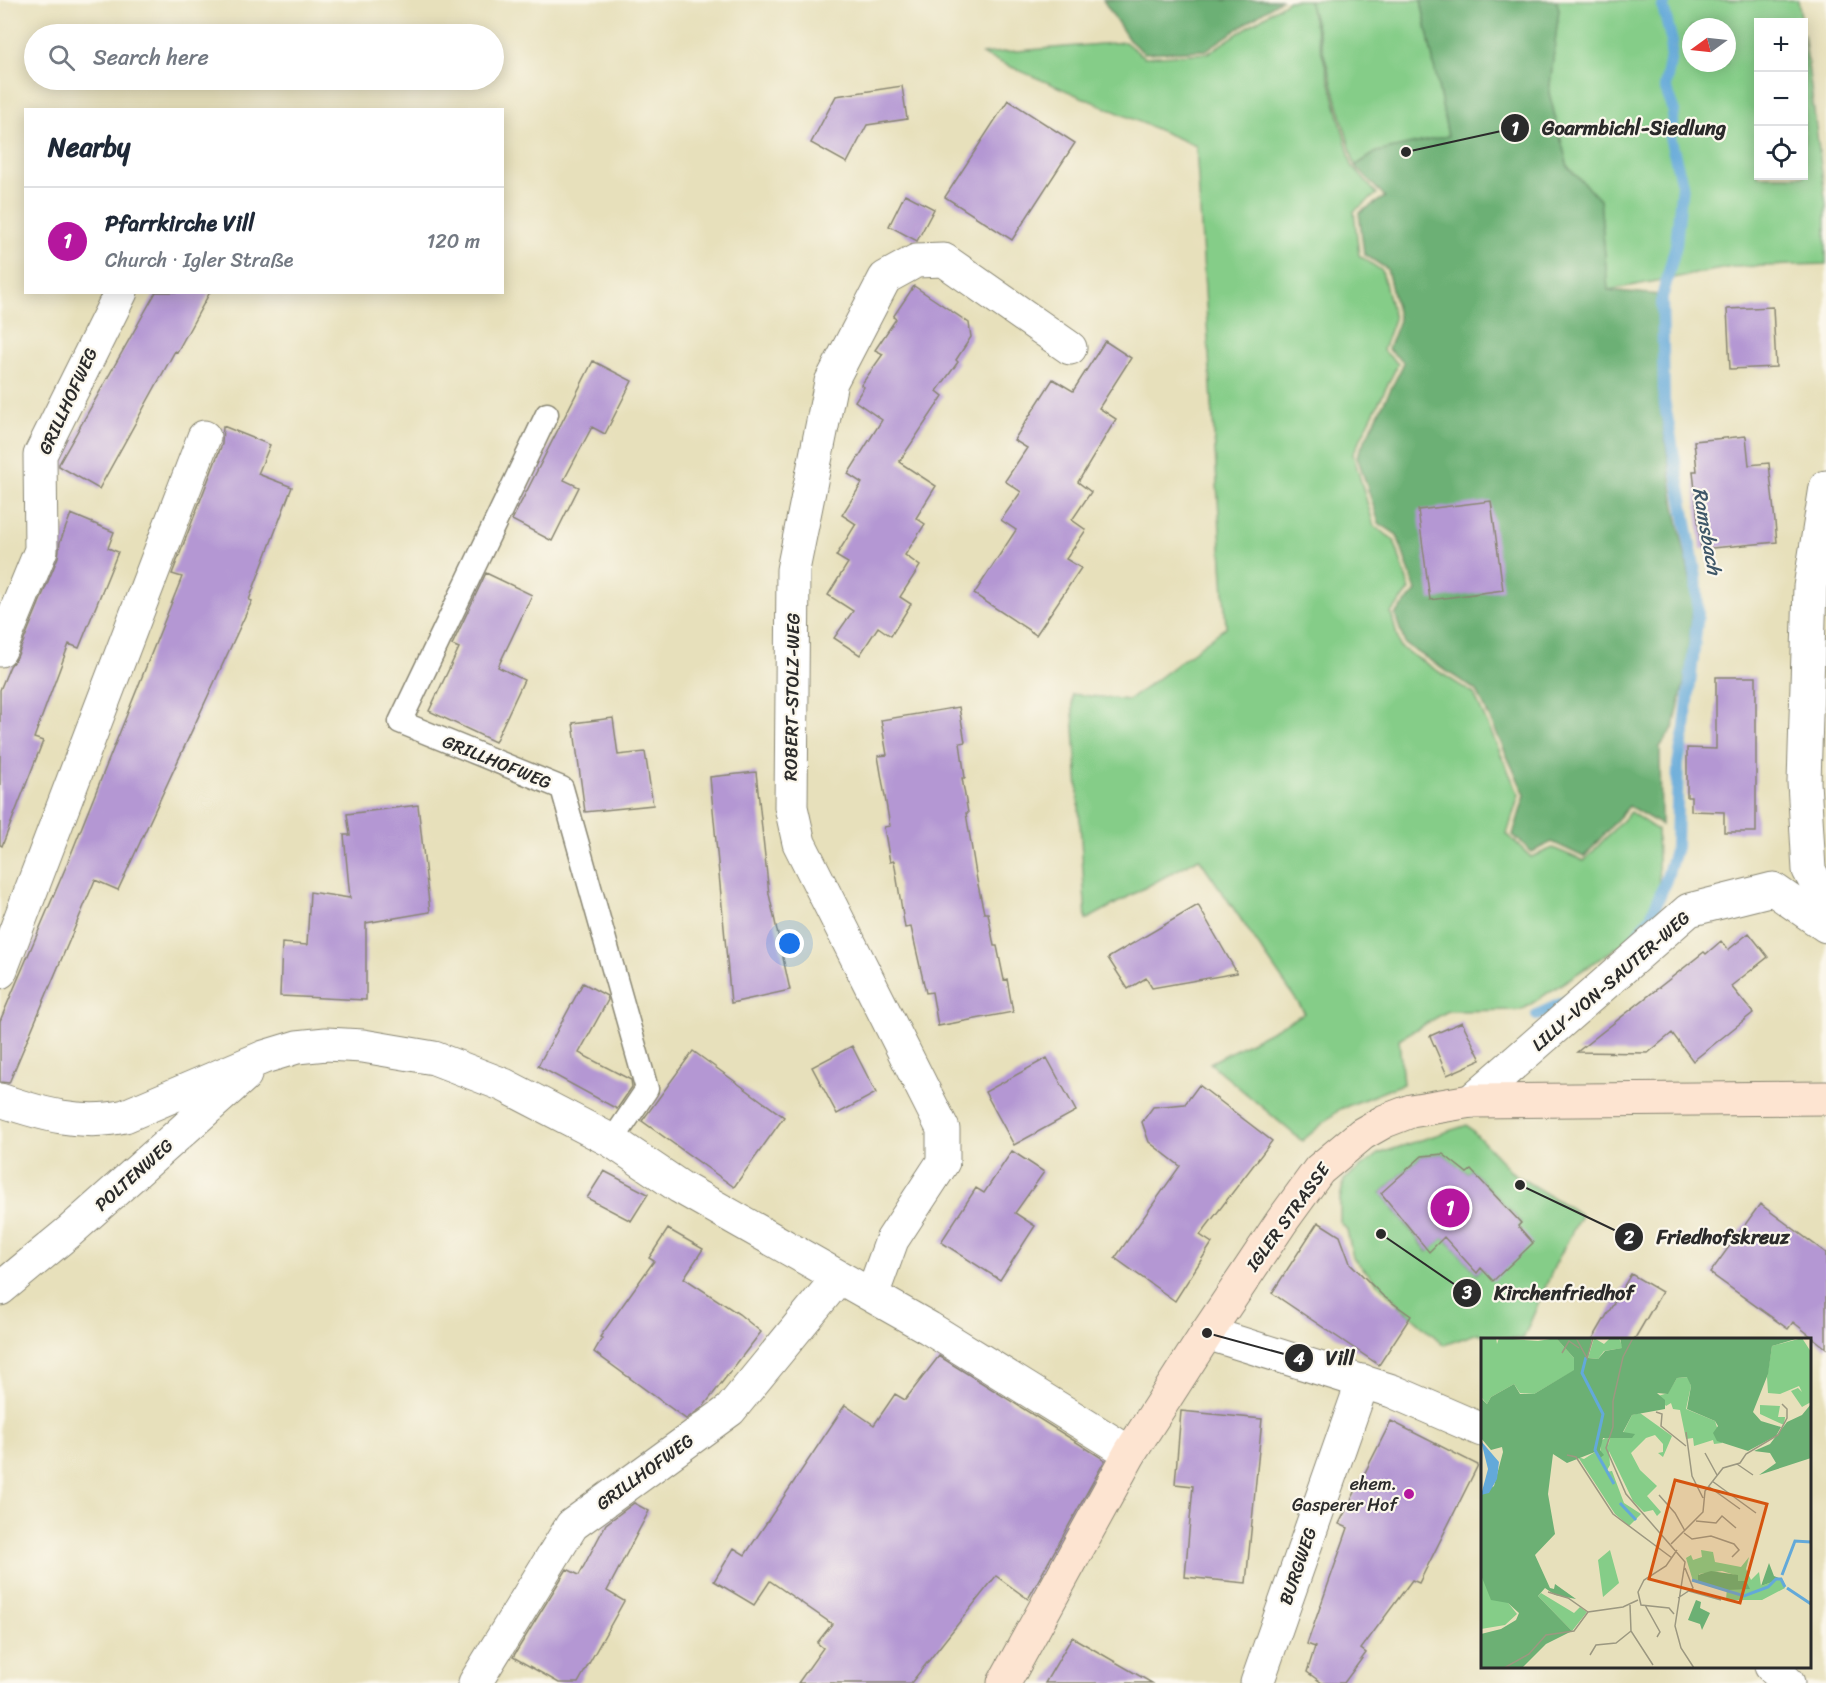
<!DOCTYPE html>
<meta charset="utf-8">
<style>
:root{--surface:#fff;--page:#f6f6f7;--text:#1f2937;--muted:#747a83;--line:#e0e1e3;--accent:#b5179e}
body{margin:0;font-family:Sriracha,sans-serif;background:var(--page);color:var(--text)}
.controls{position:absolute;right:18px;top:18px;display:grid;overflow:hidden;border-radius:0px;box-shadow:0 3px 15px #0003}
.controls button{width:54px;height:54px;display:grid;place-items:center;padding:0;border:0;border-bottom:2px solid var(--line);background:var(--surface);color:var(--text);font:30px sans-serif}
.compass{position:absolute;left:1682px;top:18px;width:54px;height:54px;border-radius:50%;background:var(--surface);box-shadow:0 3px 15px #0003;rotate:255deg}
.you{position:absolute;left:790px;top:944px;width:21px;height:21px;margin:-15px;border:4px solid #fff;border-radius:50%;background:#1a73e8;box-shadow:0 0 0 9px #1a73e833}
.badge{display:grid;place-items:center;width:39px;height:39px;border-radius:50%;background:var(--accent);color:#fff;font-size:20px;font-weight:700}
.pin{position:absolute;translate:-50% -50%;border:3px solid #fff;box-shadow:0 2px 6px #0006}
.list{margin:0;padding:0;list-style:none}
h2{display:flex;justify-content:space-between;align-items:center;height:78px;margin:0;padding:0 24px;font-size:26px}
h2 small{font-size:20px;font-weight:400;color:var(--muted)}
.list li{display:grid;grid-template-columns:39px 1fr auto;gap:18px;align-items:center;box-sizing:border-box;height:108px;padding:0 24px;border-top:2px solid var(--line)}
.list b{display:block;font-size:22px;white-space:nowrap}
.list p{margin:0;font-size:20px;white-space:nowrap;color:var(--muted)}
.list em{font-size:20px;font-style:normal;color:var(--muted)}
.icon{flex:none;width:33px;height:33px;fill:none;stroke:currentColor;stroke-width:2;stroke-linecap:round;stroke-linejoin:round}
.map{position:relative;flex:none;width:1826px;height:1683px;overflow:hidden}
.search{position:absolute;background:var(--surface);box-shadow:0 3px 15px #0003;left:24px;top:24px;width:480px;height:66px;display:flex;align-items:center;gap:15px;box-sizing:border-box;padding:0 21px;border-radius:33px;color:var(--muted);font-size:22px}
.panel{position:absolute;background:var(--surface);box-shadow:0 3px 15px #0003;left:24px;top:108px;width:480px;height:186px;border-radius:0px}
.map>svg:first-child{display:block}
.green{fill:#85cd88;stroke:#587c5a;stroke-width:1.5;fill-rule:evenodd}
.forest{fill:#6cb074;stroke:#4c6e50;stroke-width:1.5}
.lines{fill:none;stroke-linecap:round;stroke-linejoin:round}
.stream{stroke:#63a9d9;stroke-width:12}
.building{fill:#b497d3}
.service-casing{stroke:#898673;stroke-width:25}
.minor-casing{stroke:#898673;stroke-width:35}
.secondary-casing{stroke:#898673;stroke-width:35}
.service{stroke:#fff;stroke-width:22}
.minor{stroke:#fff;stroke-width:33}
.secondary{stroke:#fde4d1;stroke-width:33}
.poi-dot{fill:#b5179e;stroke:#fbf7ec;stroke-width:2}
.labels{text-anchor:middle;dominant-baseline:central;stroke-width:4.5;stroke-linejoin:round;paint-order:stroke}
.street-label{font-size:18px;fill:#2b2b2b;stroke:#fbf7ec}
.poi-label{font-size:18px;fill:#2b2b2b;stroke:#fbf7ec;text-anchor:end}
.water-label{font-size:20px;font-style:italic;fill:#3f5768;stroke:#fbf7ec}
.inset-river{fill:none;stroke:#63a9d9;stroke-width:3}
.inset-road{fill:none;stroke:#9c9881;stroke-width:1.5}
.view{fill:#d5540f;fill-opacity:0.15;stroke:#d5540f;stroke-width:3}
.inset-edge{fill:none;stroke:#2b2b2b;stroke-width:3}
.leader{fill:none;stroke:#2b2b2b;stroke-width:2}
.callout-dot{fill:#2b2b2b;stroke:#fbf7ec;stroke-width:2}
.mark-label{font-size:18px;text-anchor:middle;font-weight:bold;fill:#fff}
.callout-label{font-size:20px;text-anchor:middle;font-weight:bold;fill:#2b2b2b;stroke:#fbf7ec;stroke-width:4.5;stroke-linejoin:round;paint-order:stroke}
</style>
<div class="map">
<svg width="1826" height="1683" viewBox="0 0 1826 1683">
<rect width="100%" height="100%" fill="#fbf7ec"/>
<filter id="ink" filterUnits="userSpaceOnUse"><feTurbulence type="fractalNoise" baseFrequency=".0167" numOctaves="2"/><feDisplacementMap in="SourceGraphic" scale="12" xChannelSelector="R" yChannelSelector="G"/><feConvolveMatrix kernelMatrix="1 2 1 2 8 2 1 2 1" color-interpolation-filters="sRGB"/></filter>
<filter id="wash" filterUnits="userSpaceOnUse"><feTurbulence type="fractalNoise" baseFrequency=".008" numOctaves="4" result="noise"/><feDisplacementMap in="SourceGraphic" scale="24" xChannelSelector="R" yChannelSelector="G"/><feGaussianBlur stdDeviation="1.35" result="paint"/><feColorMatrix in="noise" values="0 0 0 0 0 0 0 0 0 0 0 0 0 0 0 0 0 1.4 0 .05"/><feComposite in="paint" operator="in"/></filter>
<g filter="url(#wash)">
<rect width="100%" height="100%" fill="#e7e0bb"/>
<path class="green" d="M 1289,0 L 1308,0 L 1352,166 L 1377,194 L 1354,211 L 1359,255 L 1382,271 L 1394,319 L 1383,350 L 1398,364 L 1353,454 L 1374,526 L 1394,540 L 1410,590 L 1391,613 L 1400,647 L 1474,694 L 1519,795 L 1507,834 L 1531,857 L 1553,848 L 1584,861 L 1630,812 L 1657,830 L 1660,919 L 1522,1010 L 1448,1011 L 1399,1039 L 1403,1084 L 1340,1109 L 1302,1141 L 1210,1063 L 1305,1013 L 1199,858 L 1086,920 L 1072,694 L 1129,700 L 1226,627 L 1196,146 L 981,54 L 1125,42 L 1144,57 L 1208,53 Z
M 1309,0 L 1421,0 L 1448,136 L 1377,152 L 1355,166 Z
M 1556,0 L 1798,0 L 1802,22 L 1758,22 L 1758,176 L 1804,176 L 1804,34 L 1826,205 L 1826,264 L 1732,267 L 1608,290 L 1600,200 L 1568,167 L 1549,93 L 1559,9 ZM 1691,27 L 1727,27 L 1727,63 L 1691,63 Z
M 1467,1125 L 1514,1174 L 1581,1215 L 1554,1267 L 1523,1339 L 1494,1339 L 1478,1333 L 1444,1345 L 1398,1304 L 1353,1258 L 1347,1230 L 1340,1222 L 1340,1199 L 1344,1180 L 1378,1154 ZM 1443,1154 L 1467,1173 L 1471,1170 L 1521,1222 L 1477,1273 L 1444,1237 L 1428,1252 L 1381,1193 L 1422,1156 Z"/>
<path class="forest" d="M 1103,0 L 1281,0 L 1206,50 L 1144,53 L 1129,40 Z
M 1421,0 L 1556,0 L 1559,9 L 1549,93 L 1568,167 L 1600,200 L 1608,290 L 1659,295 L 1659,399 L 1675,506 L 1694,598 L 1686,674 L 1674,727 L 1660,747 L 1661,825 L 1629,806 L 1584,857 L 1552,842 L 1532,852 L 1513,835 L 1525,795 L 1477,691 L 1405,644 L 1395,615 L 1416,591 L 1397,535 L 1379,523 L 1357,456 L 1404,363 L 1388,349 L 1399,320 L 1387,269 L 1364,254 L 1359,213 L 1385,197 L 1355,166 L 1377,152 L 1448,136 Z"/>
<g class="lines">
<path class="stream" d="M 1632,942 L 1652,915 L 1666,880 L 1676,847 L 1678,764 L 1685,727 L 1698,613 L 1696,577 L 1664,400 L 1662,298 L 1676,245 L 1682,184 L 1670,137 L 1674,111 L 1665,87 L 1670,62 L 1672,42 L 1663,7 L 1665,0
M 1537,1015 L 1567,1001"/>
</g>
<g id="blocks">
<path class="building" d="M 902,86 L 907,119 L 867,125 L 847,163 L 811,143 L 836,96 Z
M 1008,100 L 1075,143 L 1012,240 L 945,197 Z
M 905,194 L 934,209 L 917,241 L 889,226 Z
M 914,286 L 969,323 L 971,337 L 956,360 L 958,362 L 937,391 L 943,396 L 899,462 L 936,486 L 916,518 L 925,524 L 905,555 L 920,566 L 900,597 L 911,604 L 891,636 L 878,627 L 860,655 L 834,638 L 853,611 L 828,595 L 848,563 L 836,556 L 856,524 L 842,515 L 862,483 L 848,474 L 882,420 L 855,401 L 864,387 L 861,385 L 883,354 L 875,350 L 896,319 L 893,317 Z
M 156,292 L 210,292 L 177,352 L 175,351 L 99,489 L 59,466 L 59,464 Z
M 1773,307 L 1776,367 L 1730,369 L 1727,309 Z
M 1105,341 L 1131,358 L 1099,408 L 1116,419 L 1078,482 L 1091,492 L 1072,520 L 1086,530 L 1066,559 L 1081,568 L 1036,635 L 974,594 L 1016,530 L 1001,520 L 1021,492 L 1005,481 L 1027,448 L 1014,440 L 1053,379 L 1073,391 Z
M 593,361 L 632,381 L 605,434 L 592,427 L 564,480 L 579,487 L 552,541 L 512,520 Z
M 223,426 L 270,445 L 258,474 L 292,487 L 249,600 L 252,601 L 118,890 L 95,880 L 9,1083 L 0,1082 L 0,1021 L 65,869 L 182,577 L 172,574 L 222,444 Z
M 1746,436 L 1749,465 L 1769,463 L 1777,542 L 1701,549 L 1693,471 L 1697,471 L 1694,441 Z
M 1491,501 L 1503,590 L 1430,600 L 1418,510 Z
M 71,514 L 114,532 L 108,548 L 118,552 L 79,648 L 69,644 L 34,738 L 43,741 L 2,846 L 0,845 L 0,690 L 10,666 L 17,657 L 58,557 L 60,542 Z
M 486,573 L 532,595 L 498,667 L 524,680 L 495,742 L 429,711 L 459,648 L 452,645 Z
M 1716,677 L 1756,677 L 1756,832 L 1724,832 L 1724,812 L 1691,811 L 1691,797 L 1687,797 L 1687,748 L 1716,749 Z
M 959,707 L 965,742 L 960,743 L 965,778 L 962,778 L 968,813 L 966,813 L 977,880 L 984,913 L 988,913 L 994,946 L 997,946 L 1004,980 L 1007,979 L 1013,1012 L 938,1026 L 932,992 L 926,993 L 911,927 L 905,928 L 894,861 L 890,862 L 884,827 L 890,826 L 878,756 L 887,755 L 881,720 Z
M 613,718 L 618,755 L 645,752 L 653,805 L 585,812 L 573,723 Z
M 756,772 L 769,894 L 790,990 L 731,1003 L 710,777 Z
M 418,805 L 430,912 L 366,923 L 366,1000 L 280,996 L 282,943 L 307,945 L 310,892 L 350,898 L 344,835 L 350,835 L 347,814 Z
M 1198,905 L 1237,973 L 1152,988 L 1146,978 L 1128,989 L 1108,958 Z
M 1749,933 L 1768,957 L 1731,986 L 1753,1013 L 1693,1061 L 1672,1033 L 1648,1053 L 1577,1052 L 1704,952 L 1706,954 L 1721,941 L 1728,950 Z
M 583,983 L 607,996 L 608,1000 L 579,1053 L 631,1080 L 632,1087 L 617,1109 L 538,1066 Z
M 1462,1022 L 1481,1060 L 1447,1075 L 1430,1036 Z
M 852,1046 L 876,1093 L 837,1114 L 812,1067 Z
M 693,1051 L 784,1117 L 734,1187 L 642,1121 Z
M 1047,1058 L 1076,1111 L 1014,1145 L 985,1092 Z
M 1199,1085 L 1272,1141 L 1200,1235 L 1212,1243 L 1175,1301 L 1115,1258 L 1180,1166 L 1149,1142 L 1142,1122 L 1153,1107 L 1185,1104 Z
M 1012,1151 L 1044,1172 L 1015,1213 L 1035,1226 L 1000,1280 L 941,1242 L 976,1188 L 984,1193 Z
M 1443,1154 L 1467,1173 L 1471,1170 L 1521,1223 L 1518,1226 L 1533,1243 L 1493,1281 L 1481,1268 L 1477,1273 L 1444,1237 L 1429,1252 L 1381,1193 L 1422,1156 Z
M 604,1171 L 648,1194 L 631,1221 L 587,1198 Z
M 1760,1204 L 1826,1253 L 1826,1348 L 1793,1322 L 1788,1329 L 1710,1273 Z
M 1318,1222 L 1340,1236 L 1350,1263 L 1383,1296 L 1411,1316 L 1379,1365 L 1272,1293 Z
M 668,1229 L 703,1249 L 684,1278 L 739,1314 L 761,1332 L 703,1407 L 686,1419 L 594,1352 L 602,1338 L 600,1337 L 654,1261 L 649,1258 Z
M 1631,1274 L 1662,1292 L 1634,1340 L 1592,1340 Z
M 939,1356 L 1105,1460 L 1028,1599 L 996,1576 L 911,1683 L 798,1683 L 823,1648 L 817,1643 L 832,1624 L 770,1581 L 754,1605 L 714,1581 L 734,1548 L 745,1555 L 845,1405 L 874,1425 L 895,1394 L 905,1400 Z
M 1181,1411 L 1262,1419 L 1246,1583 L 1185,1577 L 1193,1486 L 1175,1484 Z
M 1391,1421 L 1478,1465 L 1419,1583 L 1412,1580 L 1361,1649 L 1366,1653 L 1344,1683 L 1322,1683 L 1307,1672 L 1315,1647 L 1307,1644 L 1348,1528 L 1339,1524 Z
M 634,1503 L 649,1511 L 607,1591 L 624,1601 L 578,1683 L 559,1683 L 513,1657 L 567,1569 L 579,1575 L 606,1524 Z
M 1072,1637 L 1152,1683 L 1045,1683 Z"/>
</g>
</g>
<g filter="url(#ink)">
<use href="#blocks" fill-opacity="0" stroke="#898673" stroke-width="1.5"/>
<g class="lines">
<defs>
<path id="service" d="M 547,414 L 400,722 L 562,788 L 647,1089 L 612,1141"/>
<path id="minor" d="M 1826,487 L 1810,587 L 1804,782 L 1809,870 L 1826,902
M 0,650 L 41,550 L 40,455 L 121,292
M 0,972 L 204,437
M 0,1100 C 42,1114 81,1126 125,1116 L 264,1057 L 297,1047 L 326,1044 L 363,1046 L 434,1058 L 504,1085 L 612,1141 L 680,1187 L 929,1328 L 1130,1453
M 1471,1101 L 1689,910 L 1773,889 L 1826,926
M 0,1289 L 69,1232 L 245,1075
M 872,1295 L 892,1240 L 943,1162 L 943,1129 L 799,843 L 791,807 L 793,570 L 831,382 L 885,278 L 916,261 L 944,260 L 1070,348
M 1207,1333 L 1392,1391 L 1482,1430
M 1771,1666 L 1788,1683
M 475,1683 L 572,1525 L 730,1410 L 838,1278
M 1257,1683 L 1363,1381"/>
<path id="secondary" d="M 1004,1683 L 1130,1453 L 1207,1333 L 1282,1221 L 1319,1170 L 1362,1134 L 1385,1121 L 1411,1111 L 1471,1101 L 1826,1098"/>
</defs>
<use href="#service" class="service-casing"/>
<use href="#minor" class="minor-casing"/>
<use href="#secondary" class="secondary-casing"/>
<use href="#service" class="service"/>
<use href="#minor" class="minor"/>
<use href="#secondary" class="secondary"/>
</g>
</g>
<circle class="poi-dot" cx="1409" cy="1494" r="6"/>
<g class="labels">
<g class="street-label">
<text transform="translate(68 401) rotate(-65)">GRILLHOFWEG</text>
<text transform="translate(792 697) rotate(-89)">ROBERT-STOLZ-WEG</text>
<text transform="translate(497 762) rotate(22)">GRILLHOFWEG</text>
<text transform="translate(1611 981) rotate(-41)">LILLY-VON-SAUTER-WEG</text>
<text transform="translate(134 1175) rotate(-42)">POLTENWEG</text>
<text transform="translate(1288 1217) rotate(-54)">IGLER STRASSE</text>
<text transform="translate(645 1472) rotate(-36)">GRILLHOFWEG</text>
<text transform="translate(1298 1566) rotate(-71)">BURGWEG</text>
</g>
<g class="poi-label">
<text x="1397" y="1484">ehem.<tspan x="1397" dy="21">Gasperer Hof</tspan></text>
</g>
<g class="water-label">
<text transform="translate(1707 531) rotate(80)">Ramsbach</text>
</g>
</g>
<g transform="translate(1481 1338)">
<rect width="330" height="330" fill="#e7e0bb"/>
<path d="M 0,0 L 15,0 L 16,6 L 18,0 L 57,3 L 75,0 L 93,20 L 94,32 L 53,56 L 39,55 L 33,46 L 10,59 L 6,66 L 0,59 ZM 113,0 L 123,6 L 129,0 L 138,0 L 142,10 L 123,13 L 117,21 L 107,20 ZM 321,0 L 330,14 L 330,64 L 321,69 L 310,53 L 317,50 L 321,54 L 318,48 L 299,56 L 287,55 L 286,39 L 291,8 ZM 207,39 L 210,48 L 205,71 L 234,83 L 241,105 L 233,106 L 232,102 L 213,108 L 212,100 L 205,101 L 199,72 L 192,71 L 190,65 L 185,68 L 177,58 L 187,55 L 196,40 ZM 279,67 L 299,68 L 297,79 L 304,79 L 305,72 L 303,87 L 279,76 ZM 159,75 L 191,98 L 182,119 L 177,115 L 182,114 L 182,106 L 174,97 L 165,100 L 150,115 L 159,132 L 176,148 L 166,158 L 180,174 L 176,178 L 172,172 L 163,174 L 152,163 L 127,111 L 129,99 L 142,95 L 151,77 ZM 127,98 L 129,127 L 125,134 L 131,133 L 143,165 L 160,176 L 148,188 L 134,176 L 97,119 L 103,121 L 114,114 L 119,120 L 120,103 ZM 129,212 L 138,245 L 122,259 L 117,222 ZM 220,212 L 232,214 L 234,224 L 260,229 L 268,219 L 265,231 L 270,242 L 278,234 L 280,248 L 300,241 L 304,250 L 281,262 L 245,262 L 246,249 L 265,247 L 257,243 L 257,238 L 241,233 L 218,236 L 218,243 L 212,243 L 205,220 L 210,217 L 212,222 L 221,219 ZM 0,231 L 36,276 L 24,287 L 0,291 ZM 60,255 L 93,275 L 99,269 L 106,274 L 91,293 L 57,258 Z" fill="#85cd88"/>
<path d="M 75,0 L 111,0 L 107,20 L 117,21 L 124,13 L 141,10 L 139,0 L 318,0 L 291,8 L 287,36 L 272,74 L 280,83 L 300,89 L 295,98 L 267,113 L 236,103 L 232,95 L 237,88 L 234,83 L 206,71 L 210,48 L 206,39 L 196,40 L 187,56 L 176,55 L 184,62 L 184,71 L 151,77 L 142,94 L 154,96 L 151,100 L 122,100 L 119,112 L 123,117 L 119,120 L 114,114 L 86,125 L 72,116 L 67,156 L 74,196 L 54,217 L 69,250 L 73,251 L 74,246 L 95,261 L 74,257 L 64,250 L 57,258 L 91,293 L 65,306 L 41,330 L 0,330 L 0,296 L 20,291 L 35,282 L 38,275 L 27,265 L 10,262 L 0,237 L 0,157 L 13,148 L 22,114 L 21,109 L 10,112 L 0,100 L 0,60 L 6,66 L 10,59 L 33,46 L 39,56 L 53,56 L 93,32 L 93,20 ZM 330,66 L 330,120 L 278,137 L 295,125 L 289,115 L 273,113 L 289,106 L 306,84 L 321,77 ZM 288,225 L 293,238 L 300,241 L 280,248 ZM 230,233 L 257,237 L 257,243 L 265,243 L 269,251 L 245,252 L 217,244 L 217,237 ZM 215,262 L 220,264 L 219,270 L 229,275 L 221,292 L 219,286 L 207,282 Z" fill="#6cb074"/>
<path d="M 0,103 L 18,124 L 16,141 L 8,155 L 0,157 L 7,131 Z" fill="#63a9d9"/>
<path class="inset-river" d="M 105,19 L 101,35 L 122,76 L 114,112 L 133,146M 139,165 L 155,182M 301,237 L 314,203 L 330,204M 211,242 L 263,258 L 287,249 L 295,241 L 300,241 L 304,249M 306,250 L 330,266"/>
<path class="inset-road" d="M 95,0 L 106,20 L 112,0M 152,0 L 142,19 L 132,63 L 132,89 L 125,110 L 145,156 L 204,224 L 194,288 L 200,310 L 213,330M 81,15 L 88,3 L 98,10M 175,74 L 181,76 L 180,88 L 205,108M 205,94 L 211,138 L 222,160M 224,115 L 236,137M 86,117 L 95,119 L 132,176 L 191,220M 256,126 L 272,137M 231,143 L 275,175M 227,148 L 259,171M 178,157 L 194,175 L 204,193M 215,183 L 235,185 L 241,178 L 255,190M 203,195 L 211,201 L 230,198 L 253,206 L 258,212 L 251,219M 190,206 L 222,174 L 224,153 L 242,130 L 259,125 L 265,116 L 297,97 L 306,80 L 306,71 L 301,66M 208,253 L 240,262M 67,254 L 87,260 L 107,274M 197,260 L 212,250 L 204,230M 149,267 L 150,293 L 172,327M 164,267 L 179,294 L 176,299M 193,276 L 188,270 L 160,267 L 157,254 L 163,242 L 185,228 L 196,212M 109,317 L 115,307 L 135,305 L 150,293M 23,330 L 48,316 L 65,297 L 93,293 L 107,274 L 142,269 L 157,262"/>
<path class="view" d="M 194,142 L 286,166 L 259,265 L 168,241 Z"/>
<rect width="330" height="330" class="inset-edge"/>
</g>
<path class="leader" d="M1406 152L1515 128M1520 1185L1629 1237M1381 1234L1467 1293M1207 1333L1299 1358"/>
<g class="callout-dot">
<circle cx="1406" cy="152" r="6"/>
<circle cx="1520" cy="1185" r="6"/>
<circle cx="1381" cy="1234" r="6"/>
<circle cx="1207" cy="1333" r="6"/>
<circle cx="1515" cy="128" r="15"/>
<circle cx="1629" cy="1237" r="15"/>
<circle cx="1467" cy="1293" r="15"/>
<circle cx="1299" cy="1358" r="15"/>
</g>
<g class="mark-label">
<text x="1515" y="135">1</text>
<text x="1629" y="1244">2</text>
<text x="1467" y="1299">3</text>
<text x="1299" y="1365">4</text>
</g>
<g class="callout-label">
<text x="1634" y="135">Goarmbichl-Siedlung</text>
<text x="1723" y="1244">Friedhofskreuz</text>
<text x="1564" y="1300">Kirchenfriedhof</text>
<text x="1340" y="1365">Vill</text>
</g>
</svg>
<div class="controls">
<button>+</button>
<button>−</button>
<button><svg class="icon" aria-label="locate" viewBox="0 0 24 24"><circle cx="12" cy="12" r="6"/><path d="M12 2v4M12 18v4M2 12h4M18 12h4"/></svg></button>
</div>
<svg class="compass" viewBox="-18 -18 36 36"><path d="M0-13l5 13h-10z" fill="#e53935"/><path d="M0 13l5-13h-10z" fill="#747a83"/></svg>
<div class="you"></div>
<div class="pin badge" style="left:1450px;top:1208px">1</div>
<div class="search"><svg class="icon" aria-label="search" viewBox="0 0 24 24"><circle cx="10" cy="10" r="6"/><path d="M15 15l6 6"/></svg>Search here</div>
<section class="panel">
<h2>Nearby<small></small></h2>
<ul class="list">
<li><span class="badge">1</span><div><b>Pfarrkirche Vill</b><p>Church · Igler Straße</p></div><em>120 m</em></li>
</ul>
</section>
</div>
